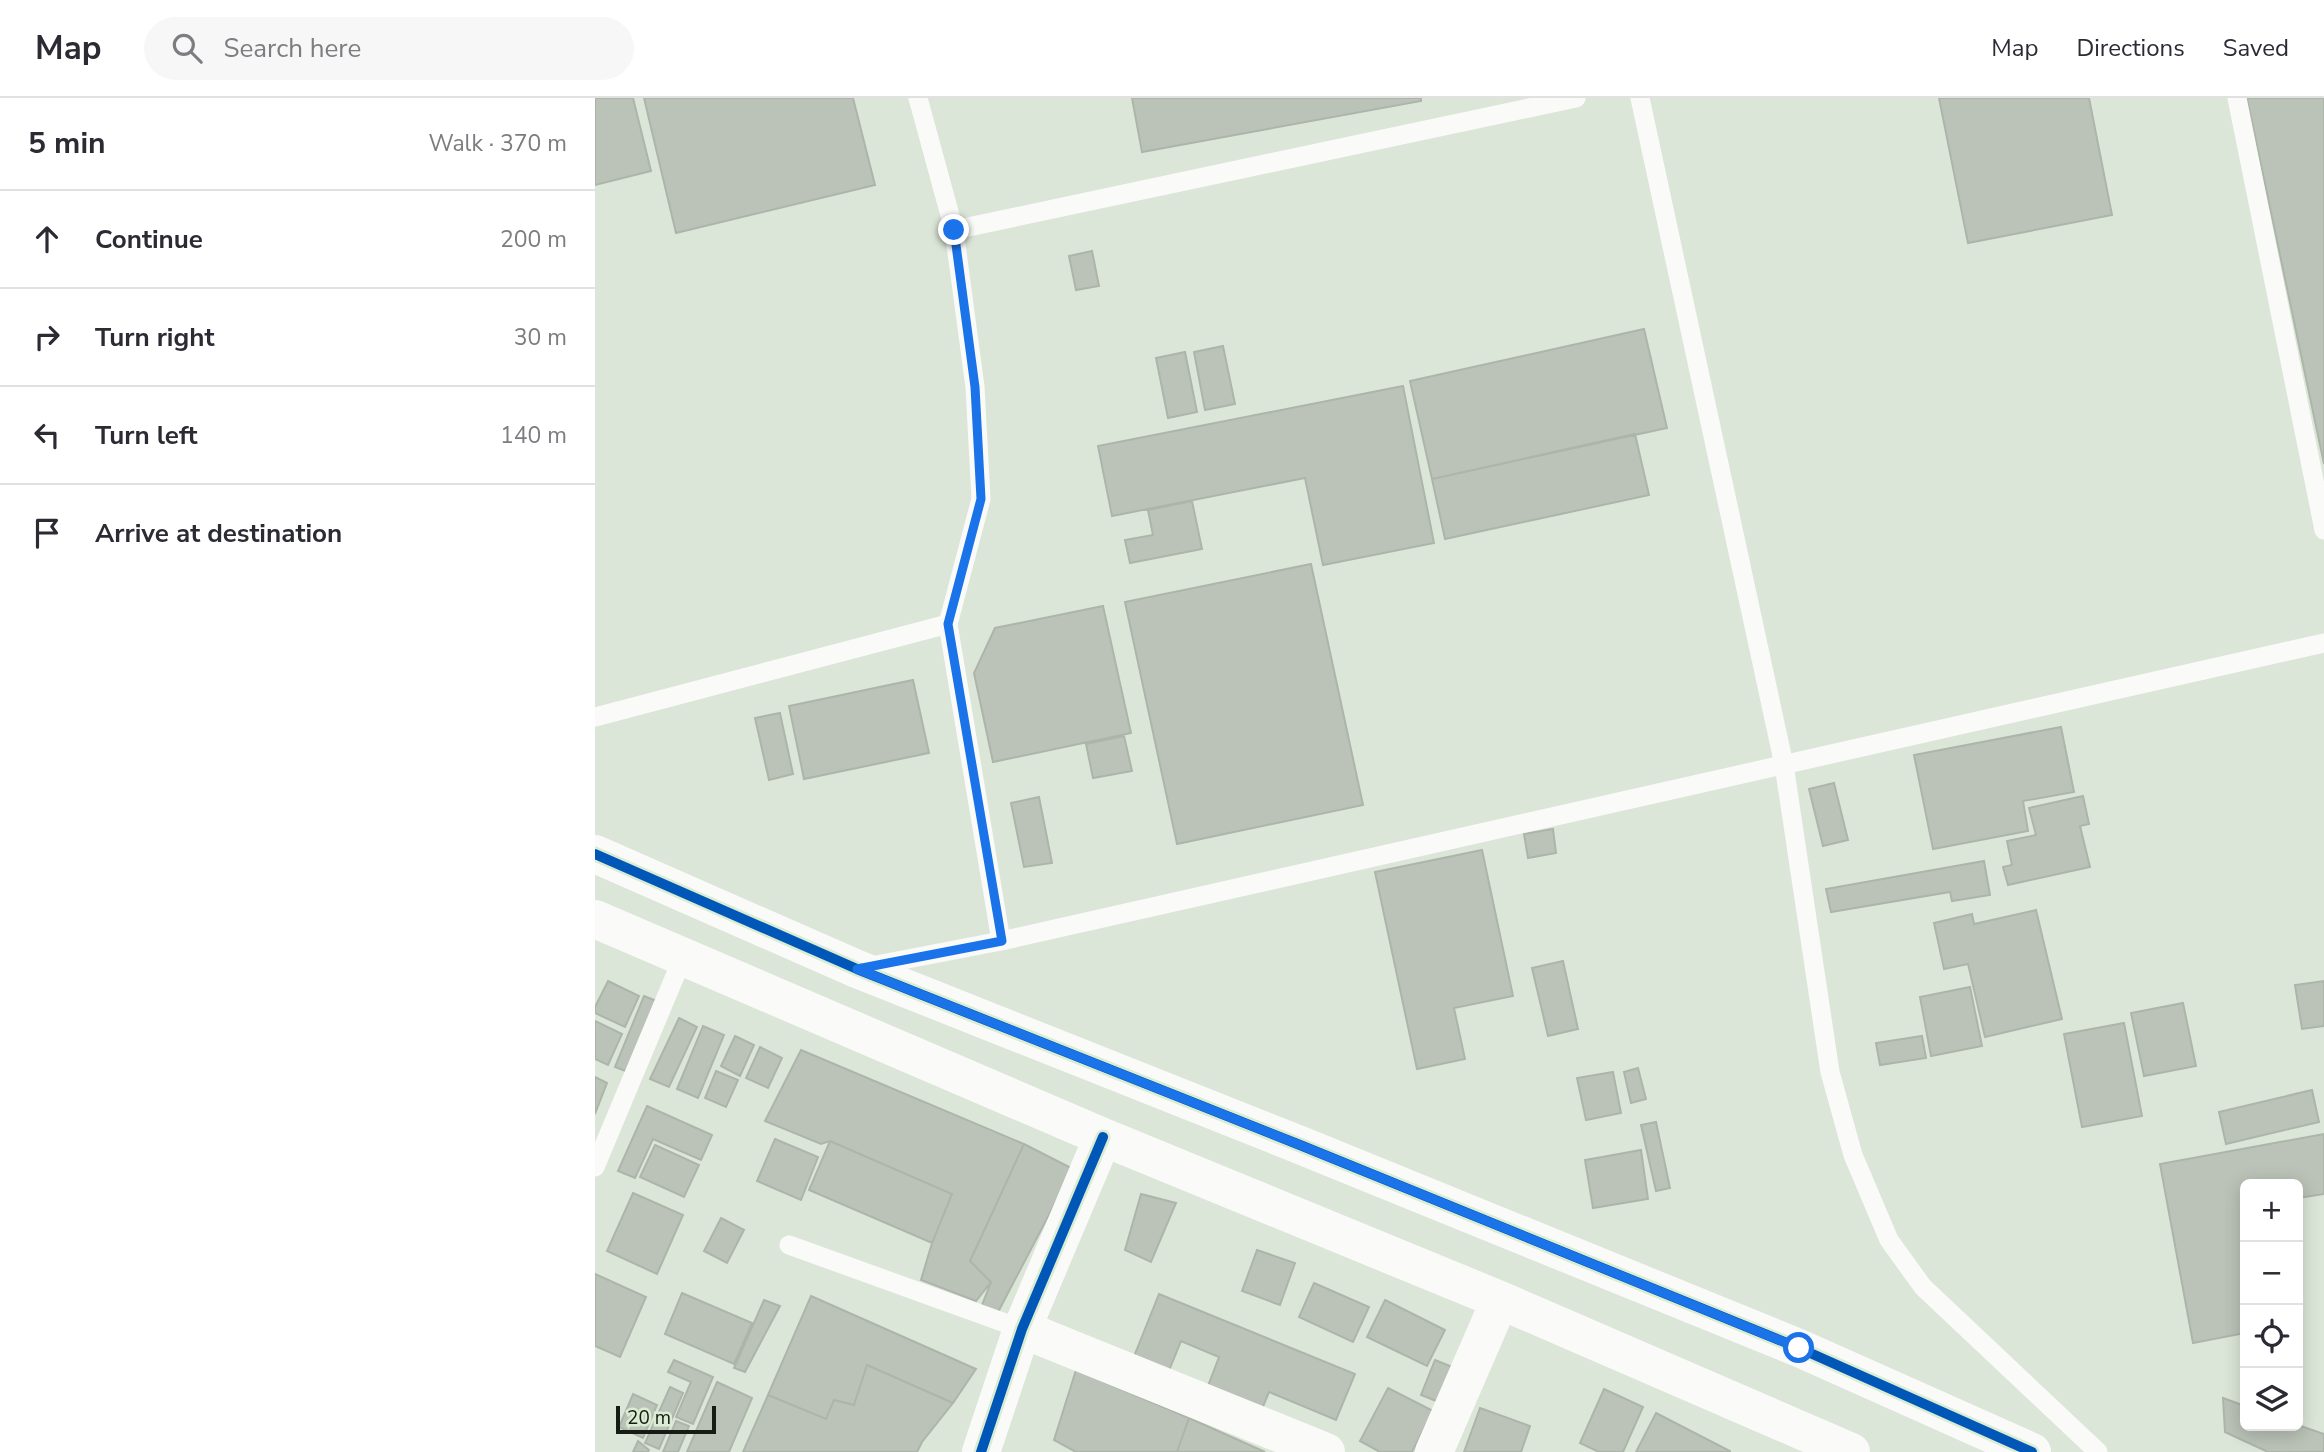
<!DOCTYPE html>
<meta charset="utf-8">
<style>
:root{--surface:#fff;--page:#f7f7f7;--text:#2b2b33;--muted:#7c7c81;--line:#e1e1e2}
body{margin:0;font-family:"Nunito Sans",sans-serif;background:var(--page);color:var(--text)}
.controls{position:absolute;right:21px;bottom:21px;display:grid;overflow:hidden;border-radius:10px;box-shadow:0 4px 18px #0003}
.controls button{width:63px;height:63px;display:grid;place-items:center;padding:0;border:0;border-bottom:2px solid var(--line);background:var(--surface);color:var(--text);font:35px sans-serif}
.scale{position:absolute;left:21px;bottom:18px;width:100px;box-sizing:border-box;padding-left:7px;border:4px solid #151c13;border-top:0;font-size:19px;line-height:24px;white-space:nowrap;color:#151c13;-webkit-text-stroke:5px #daecd2;paint-order:stroke}
.stop{position:absolute;width:21px;height:21px;margin:-16px;border:5px solid #1a73e8;border-radius:50%;background:#fff}
.stop.end{background:#1a73e8;border-color:#fff;box-shadow:0 2px 7px #0008}
.list{margin:0;padding:0;list-style:none}
h2{display:flex;justify-content:space-between;align-items:center;height:91px;margin:0;padding:0 28px;font-size:30px}
h2 small{font-size:23px;font-weight:400;color:var(--muted)}
.list li{display:grid;grid-template-columns:46px 1fr auto;gap:21px;align-items:center;box-sizing:border-box;height:98px;padding:0 28px;border-top:2px solid var(--line)}
.list b{display:block;font-size:26px;white-space:nowrap}
.list em{font-size:23px;font-style:normal;color:var(--muted)}
.icon{flex:none;width:38px;height:38px;fill:none;stroke:currentColor;stroke-width:2;stroke-linecap:round;stroke-linejoin:round}
.map{position:relative;flex:none;width:1729px;height:1354px;overflow:hidden}
header{display:flex;align-items:center;gap:42px;box-sizing:border-box;height:98px;padding:0 35px;background:var(--surface);border-bottom:2px solid var(--line)}
header strong{font-size:33px}
nav{display:flex;gap:38px;margin-inline-start:auto;font-size:24px}
.search{width:490px;height:63px;background:var(--page);display:flex;align-items:center;gap:18px;box-sizing:border-box;padding:0 24px;border-radius:38px;color:var(--muted);font-size:26px}
main{display:flex}
aside{flex:1;background:var(--surface)}
.map>svg:first-child{display:block}
.building{fill:#bbc3b8;stroke:#adb5aa;stroke-width:2}
.lines{fill:none;stroke-linecap:round;stroke-linejoin:round}
.lane{stroke:#fafbf9;stroke-width:19}
.street{stroke:#fafbf9;stroke-width:38}
.cycleway-casing{stroke:#daecd2;stroke-width:15}
.cycleway{stroke:#0057b8;stroke-width:10}
.route{stroke:#1a73e8;stroke-width:9}
</style>
<header>
<strong>Map</strong>
<div class="search"><svg class="icon" aria-label="search" viewBox="0 0 24 24"><circle cx="10" cy="10" r="6"/><path d="M15 15l6 6"/></svg>Search here</div>
<nav><a>Map</a><a>Directions</a><a>Saved</a></nav>
</header>
<main>
<aside>
<h2>5 min<small>Walk · 370 m</small></h2>
<ul class="list">
<li><svg class="icon" aria-label="ahead" viewBox="0 0 24 24"><path d="M12 20V5M6 11l6-6 6 6"/></svg><div><b>Continue</b></div><em>200 m</em></li>
<li><svg class="icon" aria-label="right" viewBox="0 0 24 24"><path d="M7 20v-9h11M14 6l5 5-5 5"/></svg><div><b>Turn right</b></div><em>30 m</em></li>
<li><svg class="icon" aria-label="left" viewBox="0 0 24 24"><path d="M17 20v-9H6M10 6l-5 5 5 5"/></svg><div><b>Turn left</b></div><em>140 m</em></li>
<li><svg class="icon" aria-label="arrive" viewBox="0 0 24 24"><path d="M6 21V4h12l-3 4 3 4H6"/></svg><div><b>Arrive at destination</b></div></li>
</ul>
</aside>
<div class="map">
<svg width="1729" height="1354" viewBox="0 0 1729 1354">
<rect width="100%" height="100%" fill="#dce6d8"/>
<path class="building" d="M 0,0 L 38,0 L 56,73 L 0,87 Z
M 49,0 L 258,0 L 280,87 L 81,135 Z
M 537,0 L 826,0 L 826,3 L 547,54 Z
M 1344,0 L 1494,0 L 1517,117 L 1373,145 Z
M 1652,0 L 1729,0 L 1729,366 Z
M 497,153 L 504,188 L 481,192 L 474,158 Z
M 1049,231 L 1072,330 L 837,381 L 815,283 Z
M 628,248 L 640,306 L 610,312 L 599,254 Z
M 590,254 L 602,314 L 573,320 L 561,260 Z
M 808,288 L 839,445 L 728,467 L 710,380 L 517,418 L 503,348 Z
M 1040,336 L 1054,397 L 850,441 L 837,381 Z
M 597,403 L 607,451 L 535,465 L 530,442 L 558,437 L 553,412 Z
M 716,466 L 768,707 L 582,746 L 530,504 Z
M 508,508 L 536,635 L 398,664 L 379,575 L 400,530 Z
M 318,582 L 334,655 L 209,681 L 194,608 Z
M 185,615 L 198,676 L 174,682 L 160,620 Z
M 1466,629 L 1479,694 L 1428,703 L 1433,733 L 1338,751 L 1319,657 Z
M 529,638 L 537,673 L 498,680 L 491,646 Z
M 1239,685 L 1253,742 L 1228,748 L 1214,691 Z
M 1488,698 L 1494,726 L 1485,728 L 1495,769 L 1413,787 L 1408,769 L 1417,767 L 1412,743 L 1441,737 L 1434,710 Z
M 444,699 L 457,765 L 429,769 L 416,705 Z
M 958,731 L 961,755 L 933,760 L 929,736 Z
M 887,752 L 918,898 L 859,910 L 870,961 L 822,971 L 780,774 Z
M 1389,763 L 1395,797 L 1357,803 L 1355,794 L 1236,814 L 1231,791 Z
M 1441,812 L 1467,921 L 1390,939 L 1373,866 L 1349,871 L 1339,825 L 1377,816 L 1379,826 Z
M 968,863 L 983,931 L 953,938 L 937,870 Z
M 13,883 L 44,898 L 30,929 L 0,915 L 0,909 Z
M 1729,883 L 1729,928 L 1707,931 L 1700,887 Z
M 1375,889 L 1387,948 L 1336,958 L 1325,899 Z
M 49,898 L 67,905 L 38,976 L 20,969 Z
M 1588,905 L 1601,968 L 1549,978 L 1536,915 Z
M 84,920 L 102,929 L 74,989 L 55,981 Z
M 0,923 L 27,936 L 13,967 L 0,961 Z
M 1529,925 L 1547,1018 L 1487,1029 L 1469,936 Z
M 108,928 L 129,937 L 103,1000 L 82,991 Z
M 140,938 L 159,947 L 145,978 L 126,968 Z
M 1327,938 L 1331,960 L 1285,967 L 1281,945 Z
M 165,949 L 187,960 L 173,990 L 151,980 Z
M 206,952 L 429,1046 L 375,1163 L 396,1184 L 381,1203 L 326,1182 L 337,1145 L 357,1096 L 235,1043 L 226,1046 L 170,1023 Z
M 1043,970 L 1051,1001 L 1036,1005 L 1029,974 Z
M 121,973 L 143,982 L 131,1009 L 110,1000 Z
M 1018,974 L 1026,1015 L 991,1022 L 982,980 Z
M 0,979 L 12,985 L 0,1016 Z
M 1717,992 L 1724,1024 L 1631,1046 L 1624,1014 Z
M 52,1008 L 117,1037 L 106,1062 L 58,1041 L 40,1080 L 23,1073 Z
M 1061,1024 L 1075,1090 L 1061,1093 L 1046,1027 Z
M 1729,1036 L 1729,1096 L 1703,1100 L 1703,1086 L 1650,1086 L 1650,1235 L 1598,1245 L 1565,1066 Z
M 180,1041 L 223,1059 L 206,1102 L 162,1083 Z
M 235,1043 L 357,1096 L 337,1145 L 214,1092 Z
M 429,1046 L 478,1071 L 402,1216 L 387,1207 L 396,1184 L 375,1163 Z
M 60,1047 L 104,1067 L 89,1099 L 45,1079 Z
M 1046,1052 L 1053,1101 L 998,1110 L 990,1062 Z
M 38,1095 L 88,1117 L 62,1176 L 12,1153 Z
M 546,1096 L 581,1105 L 556,1164 L 530,1152 Z
M 126,1120 L 149,1132 L 132,1165 L 109,1153 Z
M 662,1152 L 700,1165 L 685,1207 L 647,1193 Z
M 0,1176 L 51,1199 L 25,1259 L 0,1248 Z
M 719,1185 L 774,1209 L 758,1244 L 704,1219 Z
M 87,1195 L 157,1225 L 139,1266 L 70,1236 Z
M 564,1196 L 760,1276 L 741,1322 L 674,1294 L 667,1311 L 613,1288 L 624,1259 L 586,1243 L 573,1275 L 538,1261 Z
M 216,1198 L 381,1271 L 358,1305 L 272,1267 L 259,1307 L 239,1302 L 231,1321 L 173,1297 Z
M 169,1202 L 185,1208 L 150,1274 L 139,1270 Z
M 790,1202 L 850,1232 L 832,1268 L 772,1239 Z
M 79,1262 L 118,1279 L 98,1326 L 81,1319 L 96,1284 L 73,1274 Z
M 840,1262 L 860,1270 L 846,1305 L 826,1297 Z
M 272,1267 L 358,1305 L 327,1344 L 322,1354 L 148,1354 L 173,1297 L 231,1321 L 239,1302 L 259,1307 Z
M 481,1272 L 594,1320 L 582,1354 L 481,1354 L 459,1342 Z
M 122,1284 L 157,1300 L 134,1354 L 92,1354 Z
M 75,1289 L 88,1295 L 64,1351 L 50,1345 Z
M 793,1290 L 838,1313 L 817,1354 L 785,1354 L 765,1343 Z
M 1009,1291 L 1048,1309 L 1028,1354 L 1004,1354 L 985,1345 Z
M 38,1296 L 62,1307 L 48,1340 L 24,1329 Z
M 1628,1300 L 1650,1308 L 1650,1328 L 1703,1327 L 1729,1336 L 1729,1354 L 1673,1354 L 1630,1334 Z
M 885,1310 L 935,1328 L 926,1354 L 869,1354 Z
M 1061,1315 L 1135,1353 L 1135,1354 L 1041,1354 Z
M 594,1320 L 670,1354 L 582,1354 Z
M 81,1323 L 94,1328 L 83,1354 L 68,1354 Z
M 43,1343 L 54,1352 L 53,1354 L 38,1354 Z"/>
<g class="lines">
<path class="lane" d="M 323,0 L 359,132 L 380,289 L 386,401 L 353,526 L 406,843
M 1045,0 L 1189,667 L 1235,974 L 1258,1057 L 1294,1142 L 1328,1189 L 1503,1354
M 1642,0 L 1729,432
M 359,132 L 981,0
M 0,619 L 353,526
M 271,869 L 406,843 L 1729,545
M 0,1069 L 88,859
M 194,1147 L 427,1231"/>
<path class="street" d="M 0,756 L 262,871 L 705,1047 L 1204,1250 L 1437,1354
M 0,821 L 508,1039 L 905,1202 L 1256,1354
M 427,1231 L 731,1354
M 386,1354 L 427,1231 L 508,1039
M 839,1354 L 905,1202"/>
<defs>
<path id="cycleway" d="M 0,756 L 262,871 L 705,1047 L 1204,1250 L 1437,1354
M 386,1354 L 427,1231 L 508,1039"/>
</defs>
<use href="#cycleway" class="cycleway-casing"/>
<use href="#cycleway" class="cycleway"/>
</g>
<g class="lines">
<path class="route" d="M 359,132 L 380,289 L 386,401 L 353,526 L 407,843 L 262,871 L 705,1047 L 1204,1250"/>
</g>
</svg>
<div class="controls">
<button>+</button>
<button>−</button>
<button><svg class="icon" aria-label="locate" viewBox="0 0 24 24"><circle cx="12" cy="12" r="6"/><path d="M12 2v4M12 18v4M2 12h4M18 12h4"/></svg></button>
<button><svg class="icon" aria-label="layers" viewBox="0 0 24 24"><path d="M12 4l9 5-9 5-9-5zM3 14l9 5 9-5"/></svg></button>
</div>
<div class="scale">20 m</div>
<div class="stop" style="left:1204px;top:1250px"></div>
<div class="stop end" style="left:359px;top:132px"></div>
</div>
</main>
